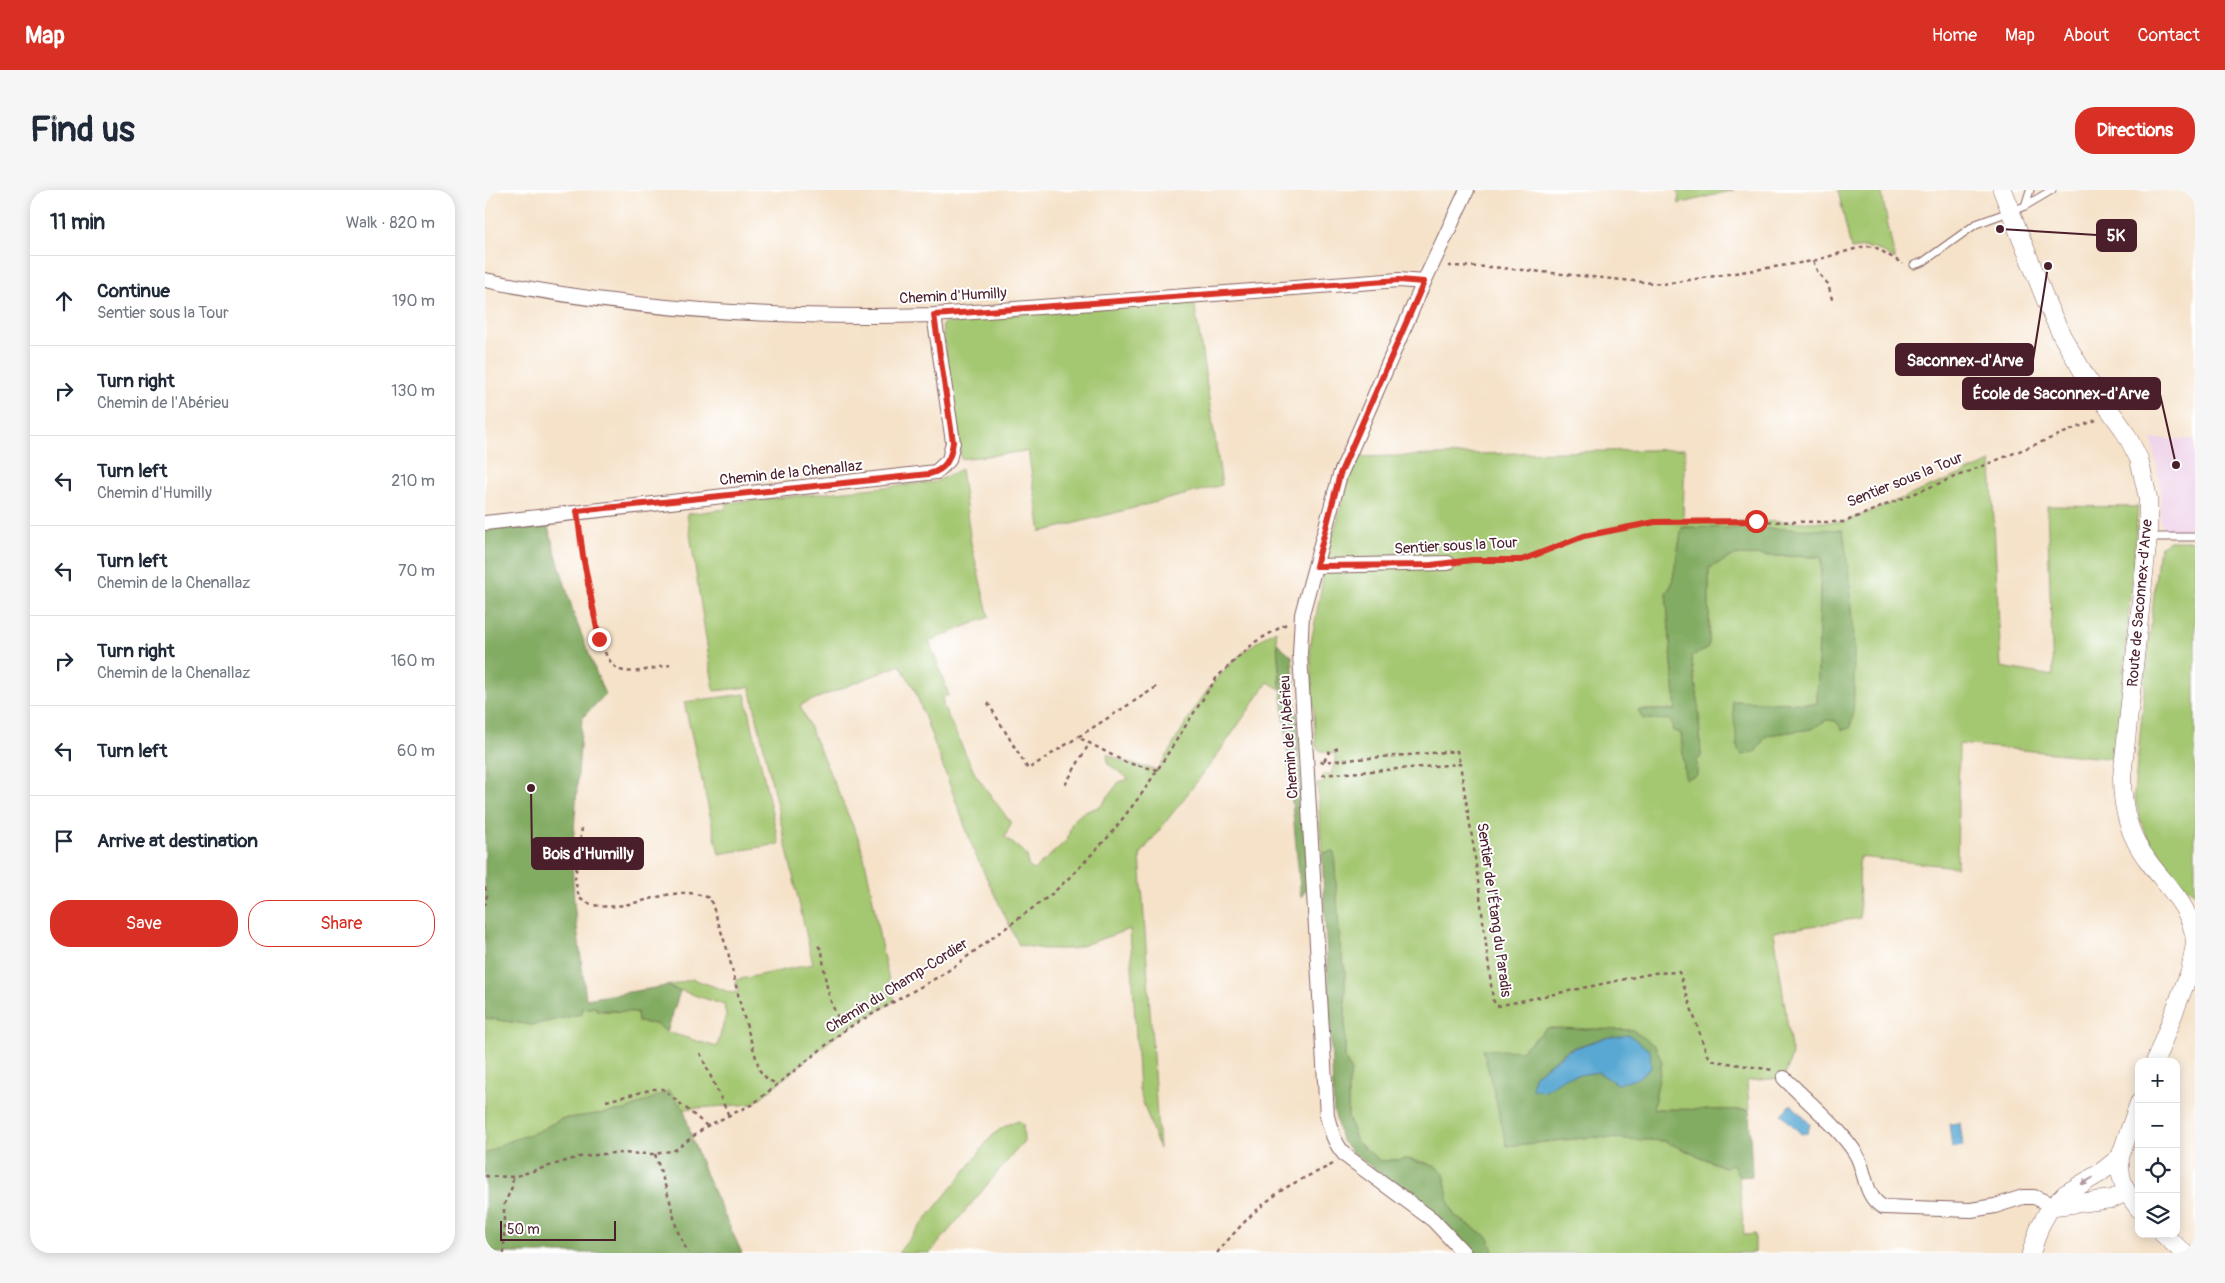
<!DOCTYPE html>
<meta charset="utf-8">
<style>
:root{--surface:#fff;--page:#f6f6f7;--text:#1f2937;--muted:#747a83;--line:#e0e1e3;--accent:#d93025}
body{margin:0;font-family:Pangolin,sans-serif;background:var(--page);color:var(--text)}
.controls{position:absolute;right:15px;bottom:15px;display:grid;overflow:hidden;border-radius:10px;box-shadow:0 2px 12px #0003}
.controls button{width:45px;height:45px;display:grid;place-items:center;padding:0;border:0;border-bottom:1px solid var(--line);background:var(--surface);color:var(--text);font:25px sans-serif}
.scale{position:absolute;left:15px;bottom:12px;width:116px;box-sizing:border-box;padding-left:5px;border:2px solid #4a1f2b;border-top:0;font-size:14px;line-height:18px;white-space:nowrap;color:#4a1f2b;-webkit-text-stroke:4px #fff;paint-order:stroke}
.stop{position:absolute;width:15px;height:15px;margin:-11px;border:4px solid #d93025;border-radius:50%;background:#fff}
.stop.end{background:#d93025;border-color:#fff;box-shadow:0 1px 5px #0008}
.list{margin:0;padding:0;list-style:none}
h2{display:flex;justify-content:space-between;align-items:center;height:65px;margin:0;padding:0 20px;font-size:21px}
h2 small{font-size:16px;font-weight:400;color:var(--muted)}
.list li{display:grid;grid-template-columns:32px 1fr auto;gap:15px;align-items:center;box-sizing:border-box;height:90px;padding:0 20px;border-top:1px solid var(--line)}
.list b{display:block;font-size:19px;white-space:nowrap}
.list p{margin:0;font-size:16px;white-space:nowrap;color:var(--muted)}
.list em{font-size:16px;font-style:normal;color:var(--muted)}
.actions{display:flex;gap:10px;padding:15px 20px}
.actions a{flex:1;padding:11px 0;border:1px solid var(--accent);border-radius:20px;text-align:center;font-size:18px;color:var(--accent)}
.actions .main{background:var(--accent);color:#fff}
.icon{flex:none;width:28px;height:28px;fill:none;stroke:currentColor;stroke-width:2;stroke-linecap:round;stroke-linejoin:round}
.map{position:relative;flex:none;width:1710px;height:1063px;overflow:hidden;border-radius:20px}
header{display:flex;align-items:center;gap:30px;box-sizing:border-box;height:70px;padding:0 25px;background:var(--accent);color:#fff}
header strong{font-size:24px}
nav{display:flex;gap:28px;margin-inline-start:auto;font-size:18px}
.intro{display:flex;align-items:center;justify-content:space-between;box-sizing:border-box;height:120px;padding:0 30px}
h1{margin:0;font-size:35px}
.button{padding:12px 22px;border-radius:20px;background:var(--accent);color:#fff;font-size:18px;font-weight:700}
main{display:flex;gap:30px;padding:0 30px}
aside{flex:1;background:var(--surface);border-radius:20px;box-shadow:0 2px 12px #0003}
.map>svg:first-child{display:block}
.built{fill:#eed0e8}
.green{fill:#a4c771;stroke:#77734e;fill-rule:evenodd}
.forest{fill:#83ac63;stroke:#666647;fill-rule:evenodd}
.water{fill:#59a8d3;stroke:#52647f}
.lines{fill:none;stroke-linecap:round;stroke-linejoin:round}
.service-casing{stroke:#866362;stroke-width:9}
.minor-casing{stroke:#866362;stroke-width:16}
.tertiary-casing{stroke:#866362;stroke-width:19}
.path{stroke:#866362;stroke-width:2.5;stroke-dasharray:4 4;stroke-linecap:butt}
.service{stroke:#fff;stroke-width:7}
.minor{stroke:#fff;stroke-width:14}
.tertiary{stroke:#fff;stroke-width:18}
.oneway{fill:#ae9aa0}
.route{stroke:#d93025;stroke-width:6}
.labels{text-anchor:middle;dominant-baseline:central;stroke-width:4;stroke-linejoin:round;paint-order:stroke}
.street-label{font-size:15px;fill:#4a1f2b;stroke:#fff}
.leader{fill:none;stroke:#4a1f2b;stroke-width:2}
.callout-dot{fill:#4a1f2b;stroke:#fff;stroke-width:2}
.callout{fill:#4a1f2b;stroke:#4a1f2b;stroke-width:2}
.callout-label{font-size:16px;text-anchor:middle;font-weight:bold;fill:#fff}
</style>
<header>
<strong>Map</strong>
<nav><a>Home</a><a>Map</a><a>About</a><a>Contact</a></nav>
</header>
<div class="intro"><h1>Find us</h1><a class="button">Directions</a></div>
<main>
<aside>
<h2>11 min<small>Walk · 820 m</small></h2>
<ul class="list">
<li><svg class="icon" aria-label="ahead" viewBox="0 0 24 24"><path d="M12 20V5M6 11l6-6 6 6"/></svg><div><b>Continue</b><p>Sentier sous la Tour</p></div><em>190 m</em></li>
<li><svg class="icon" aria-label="right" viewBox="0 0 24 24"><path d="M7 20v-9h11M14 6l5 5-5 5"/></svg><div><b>Turn right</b><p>Chemin de l'Abérieu</p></div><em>130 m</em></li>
<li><svg class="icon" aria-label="left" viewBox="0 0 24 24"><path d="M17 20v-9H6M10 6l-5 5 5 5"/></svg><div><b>Turn left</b><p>Chemin d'Humilly</p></div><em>210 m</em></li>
<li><svg class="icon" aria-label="left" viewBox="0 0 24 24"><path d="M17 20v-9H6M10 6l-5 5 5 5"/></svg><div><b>Turn left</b><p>Chemin de la Chenallaz</p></div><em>70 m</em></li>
<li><svg class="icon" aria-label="right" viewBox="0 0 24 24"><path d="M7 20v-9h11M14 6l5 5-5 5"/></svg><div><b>Turn right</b><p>Chemin de la Chenallaz</p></div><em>160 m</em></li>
<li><svg class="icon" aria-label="left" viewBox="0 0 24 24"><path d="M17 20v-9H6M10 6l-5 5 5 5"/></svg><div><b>Turn left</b></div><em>60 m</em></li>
<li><svg class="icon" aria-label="arrive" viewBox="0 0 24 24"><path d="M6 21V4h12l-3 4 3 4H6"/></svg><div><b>Arrive at destination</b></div></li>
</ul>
<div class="actions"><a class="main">Save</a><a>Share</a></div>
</aside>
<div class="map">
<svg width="1710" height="1063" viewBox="0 0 1710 1063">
<rect width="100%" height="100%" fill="#fff"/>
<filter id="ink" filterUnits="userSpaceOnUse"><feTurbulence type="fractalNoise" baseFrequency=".02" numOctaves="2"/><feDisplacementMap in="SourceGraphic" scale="10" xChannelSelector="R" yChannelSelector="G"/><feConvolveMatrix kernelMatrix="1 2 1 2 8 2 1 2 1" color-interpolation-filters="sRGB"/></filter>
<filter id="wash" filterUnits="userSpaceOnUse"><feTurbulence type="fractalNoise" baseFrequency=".0096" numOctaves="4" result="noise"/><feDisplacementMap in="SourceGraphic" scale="20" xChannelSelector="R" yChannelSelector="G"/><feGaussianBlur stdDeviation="1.12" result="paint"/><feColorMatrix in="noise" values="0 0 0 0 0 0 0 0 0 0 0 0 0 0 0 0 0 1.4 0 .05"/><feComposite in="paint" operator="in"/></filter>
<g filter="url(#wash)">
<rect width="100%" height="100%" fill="#f5e2c9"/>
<path class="built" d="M 1667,249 L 1710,249 L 1710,343 L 1682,342 L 1675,333 L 1676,301 Z"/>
<path class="green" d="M 1193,0 L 1249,0 L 1194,14 Z
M 1353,0 L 1396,0 L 1410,70 C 1394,59 1385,55 1366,59 Z
M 709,110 L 737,295 L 556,342 L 543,261 L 476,269 L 457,135 L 463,130 Z
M 1200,259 L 1198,331 L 1359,332 L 1506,272 L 1516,477 L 1568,486 L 1562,316 L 1653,317 L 1631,569 L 1474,554 L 1472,677 L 1374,667 L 1375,728 L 1289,742 L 1307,865 L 1299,888 L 1262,891 L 1264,920 L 1168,919 L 1177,872 L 1148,840 L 1062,838 L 1036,861 L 1022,956 L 1108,947 L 1179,951 L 1238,977 L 1248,974 L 1254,987 L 1259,1045 L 1270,1044 L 1270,1063 L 1008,1063 L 1004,1048 L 969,1025 L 963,1011 L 959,983 L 942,973 L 922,969 L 895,971 L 872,952 L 863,927 L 863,899 L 866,882 L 860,868 L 860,780 L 855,757 L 849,662 L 837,663 L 832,594 L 839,593 L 838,585 L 846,584 L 850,571 L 850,564 L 836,561 L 831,557 L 825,458 L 843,362 L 870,267 ZM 1197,337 L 1358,341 L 1351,531 L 1341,530 L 1327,539 L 1282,545 L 1270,562 L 1248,511 L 1332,514 L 1336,367 L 1250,365 L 1224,378 L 1224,453 L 1221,460 L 1206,466 L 1213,510 L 1216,566 L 1212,569 L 1200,589 L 1196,543 L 1188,541 L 1186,530 L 1154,520 L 1191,520 L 1181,403 L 1187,394 Z
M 476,279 L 486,353 L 504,427 L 444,451 L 464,505 L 458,507 L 458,516 L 490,584 L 526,633 L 520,647 L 542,665 L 543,676 L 549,680 L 582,650 L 587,632 L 597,623 L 616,616 L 634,592 L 644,589 L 623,574 L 622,564 L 642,573 L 673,580 C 708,522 730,474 791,440 L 795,499 L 783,492 L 728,571 L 655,665 L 674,959 L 654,900 L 645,739 L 587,759 L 559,759 L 534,755 L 491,666 L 429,498 L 415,475 L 315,515 L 375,652 C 390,704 393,759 410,811 L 352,845 L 268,914 L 199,919 L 184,901 L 141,920 L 76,929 L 54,941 L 17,954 L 0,964 L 0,828 L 47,835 L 96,824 L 96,819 L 111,817 L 112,821 L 152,822 L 153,832 L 171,834 L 182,842 L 232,857 L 241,825 L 239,815 L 182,796 L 208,789 L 247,803 L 254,801 L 251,790 L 328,774 L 265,497 L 229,501 L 202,324 L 241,319 L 241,313 L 450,292 Z
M 1684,351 L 1710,351 L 1710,704 C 1689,686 1668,661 1657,635 C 1653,625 1652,614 1649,604 L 1673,365 L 1676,356 Z
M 260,504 L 294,654 L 234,664 L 199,512 Z
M 534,931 L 538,934 L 539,951 L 445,1063 L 413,1063 L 493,965 C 502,949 515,935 534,931 Z"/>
<path class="forest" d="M 62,334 L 90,428 L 120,505 L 97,528 L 87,669 L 89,713 L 101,809 L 182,796 L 195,801 L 182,842 L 171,834 L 153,832 L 152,822 L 111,820 L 111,817 L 96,819 L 96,824 L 47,835 L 0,828 L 0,338 Z
M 1197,337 L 1358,340 C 1365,388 1370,433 1369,481 C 1369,501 1370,519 1365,538 L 1357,540 L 1351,531 L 1341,530 L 1327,539 L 1282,545 L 1270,562 L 1257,565 L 1253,561 L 1247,511 L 1332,514 L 1336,367 L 1250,365 L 1224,378 L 1224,453 L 1221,460 L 1206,466 L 1213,510 L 1216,567 L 1212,570 L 1212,585 L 1200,589 L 1196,543 L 1188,541 L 1186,530 L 1158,529 L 1153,520 L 1191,520 L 1181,403 L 1187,394 Z
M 792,453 L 807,466 L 824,694 L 816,708 Z
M 849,661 L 855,757 L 860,780 L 860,868 L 866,882 L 863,899 L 863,927 L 872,952 L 895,971 L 922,969 L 950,976 L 959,983 L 963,1010 L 969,1025 L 1004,1048 L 1008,1063 L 987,1063 L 952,1025 L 868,963 L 856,950 L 849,921 L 837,663 Z
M 1062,838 L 1148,840 L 1170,856 L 1177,872 L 1168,919 L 1264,920 L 1267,986 L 1254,987 L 1248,974 L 1239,977 L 1179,951 L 1108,947 L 1022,956 L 998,859 L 1036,861 ZM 1119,848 L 1132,894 L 1113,882 L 1081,887 L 1049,886 L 1084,859 Z
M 184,901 L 199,919 L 207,949 L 222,988 L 257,1063 L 0,1063 L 0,964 L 17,954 L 54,941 L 76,929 L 141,920 Z"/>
<path class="water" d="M 1144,845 L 1165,861 L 1166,878 L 1151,889 L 1132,894 L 1113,882 L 1081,887 L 1059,901 L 1047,899 L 1049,886 L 1084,860 L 1119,848 Z
M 1306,914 L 1325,934 L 1323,943 L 1316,944 L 1296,924 Z
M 1475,933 L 1478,956 L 1467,958 L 1464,934 Z"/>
</g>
<g filter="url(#ink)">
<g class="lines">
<defs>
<path id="service" d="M 1540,16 L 1545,0
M 1429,75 L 1438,72 L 1491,34 L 1540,16 L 1567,0
M 1663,347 L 1710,347"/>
<path id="minor" d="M 0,90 C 147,121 299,129 449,125 L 914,90 L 939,92
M 0,333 L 451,282 L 464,270 L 468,252 L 449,125
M 831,376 L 963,373
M 1299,888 C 1321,910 1355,938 1371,964 C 1381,981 1379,1007 1398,1017 L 1486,1020 L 1510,1016 L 1538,1007 L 1549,1007 L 1570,1016
M 979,1063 L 948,1030 L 861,966 C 850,955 846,941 842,926 L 815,464 L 817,424 L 855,285 L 939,92 L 982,0"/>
<path id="tertiary" d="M 1517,0 L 1563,116 L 1577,146 L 1601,187 L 1639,240 L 1654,269 L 1663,308 L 1663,347 L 1637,587 C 1637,617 1643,644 1661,668 C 1679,694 1707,717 1710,751
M 1670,872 L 1705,781 L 1710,754
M 1635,967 C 1634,989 1640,1002 1654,1019
M 1570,1016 L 1627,1009 L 1641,1002
M 1678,1044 L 1699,1063
M 1546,1063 L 1555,1036 L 1564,1020 L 1580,1004 L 1615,983 L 1635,967 L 1654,913"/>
</defs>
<use href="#service" class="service-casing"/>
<use href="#minor" class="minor-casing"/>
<use href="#tertiary" class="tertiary-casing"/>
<path class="path" d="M 1328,71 L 1333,83 L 1343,94 L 1348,113
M 963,76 L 1007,77 L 1178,94 L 1328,71 L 1380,56 L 1390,57 L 1418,74
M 94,337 C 98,367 107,463 133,479 C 145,486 171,477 185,475
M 977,371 L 1037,370 L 1099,346 L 1177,331 L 1359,332 L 1611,230
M 503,513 L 543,579 L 593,547
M 839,571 L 844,562 L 853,558
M 835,572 L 972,561 L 975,574
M 673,580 L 642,573 L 593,547 L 673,496
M 837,585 L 975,574 L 989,659 L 1008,810 L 1012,816 L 1169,783 L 1194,782 L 1222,865 L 1230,871 L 1288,880
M 580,595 L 604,554
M 97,638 L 90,689 L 94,708 C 125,730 168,702 202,703 C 210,703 218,706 225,708 L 243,762 L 256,817 L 275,881 L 283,890 L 293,894
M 0,697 L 2,705 L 0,715
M 333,756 L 337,760 C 340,789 342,815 361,839
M 215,863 L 244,926
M 121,911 L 169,899 L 178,899 L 222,936
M 170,964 L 185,1011 L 192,1040 L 203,1063
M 0,986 L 28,987 L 94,967 L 128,963 L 170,964 L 190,960 L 222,936 L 268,914 L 361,839 L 460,783 L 568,703 L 589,683 L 625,645 L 658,602 L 732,487 L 770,452 L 803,433
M 19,1063 L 19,1015 L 27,997 L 28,987
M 732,1063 C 751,1040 771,1018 796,1001 C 812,990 831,983 848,974"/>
<use href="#service" class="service"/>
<use href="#minor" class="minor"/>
<use href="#tertiary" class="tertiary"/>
</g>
<defs><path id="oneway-solid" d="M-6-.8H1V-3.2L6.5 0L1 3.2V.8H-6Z" transform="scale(1.25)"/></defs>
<use class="oneway" href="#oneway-solid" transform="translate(1602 991) rotate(150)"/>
</g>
<g class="lines" filter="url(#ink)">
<path class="route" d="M 114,449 L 98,366 L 92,321 L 444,284 C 461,280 466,268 468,252 L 449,125 L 914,90 L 939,92 L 855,284 L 831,376 L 946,375 L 987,370 L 1037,370 L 1099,346 L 1170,332 L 1271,331"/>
</g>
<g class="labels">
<g class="street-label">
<text transform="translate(468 106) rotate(-3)">Chemin d'Humilly</text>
<text transform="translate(306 283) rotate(-6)">Chemin de la Chenallaz</text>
<text transform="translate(1420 290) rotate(-22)">Sentier sous la Tour</text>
<text transform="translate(971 356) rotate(-3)">Sentier sous la Tour</text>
<text transform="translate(1655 413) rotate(-85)">Route de Saconnex-d'Arve</text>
<text transform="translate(804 547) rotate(-94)">Chemin de l'Abérieu</text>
<text transform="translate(1009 720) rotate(82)">Sentier de l'Étang du Paradis</text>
<text transform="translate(412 796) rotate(-32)">Chemin du Champ-Cordier</text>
</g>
</g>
<path class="leader" d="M1515 39L1612 45M1563 76L1548 170M1691 275L1675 204M46 598L47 663"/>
<g class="callout-dot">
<circle cx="1515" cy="39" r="5"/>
<circle cx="1563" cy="76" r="5"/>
<circle cx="1691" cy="275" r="5"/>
<circle cx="46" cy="598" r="5"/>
</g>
<g class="callout">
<rect x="1612" y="30" width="39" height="31" rx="5"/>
<rect x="1411" y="154" width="137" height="31" rx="5"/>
<rect x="1478" y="188" width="197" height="31" rx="5"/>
<rect x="47" y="648" width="111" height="31" rx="5"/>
</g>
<g class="callout-label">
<text x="1631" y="51">5K</text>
<text x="1480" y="176">Saconnex-d'Arve</text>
<text x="1576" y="209">École de Saconnex-d'Arve</text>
<text x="103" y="669">Bois d'Humilly</text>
</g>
</svg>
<div class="controls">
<button>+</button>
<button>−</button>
<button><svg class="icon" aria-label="locate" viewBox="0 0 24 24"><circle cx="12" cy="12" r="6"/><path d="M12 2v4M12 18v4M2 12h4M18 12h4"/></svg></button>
<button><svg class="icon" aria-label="layers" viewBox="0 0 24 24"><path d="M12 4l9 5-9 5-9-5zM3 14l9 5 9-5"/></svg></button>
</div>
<div class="scale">50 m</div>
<div class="stop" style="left:1271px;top:331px"></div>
<div class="stop end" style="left:114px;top:449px"></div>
</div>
</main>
